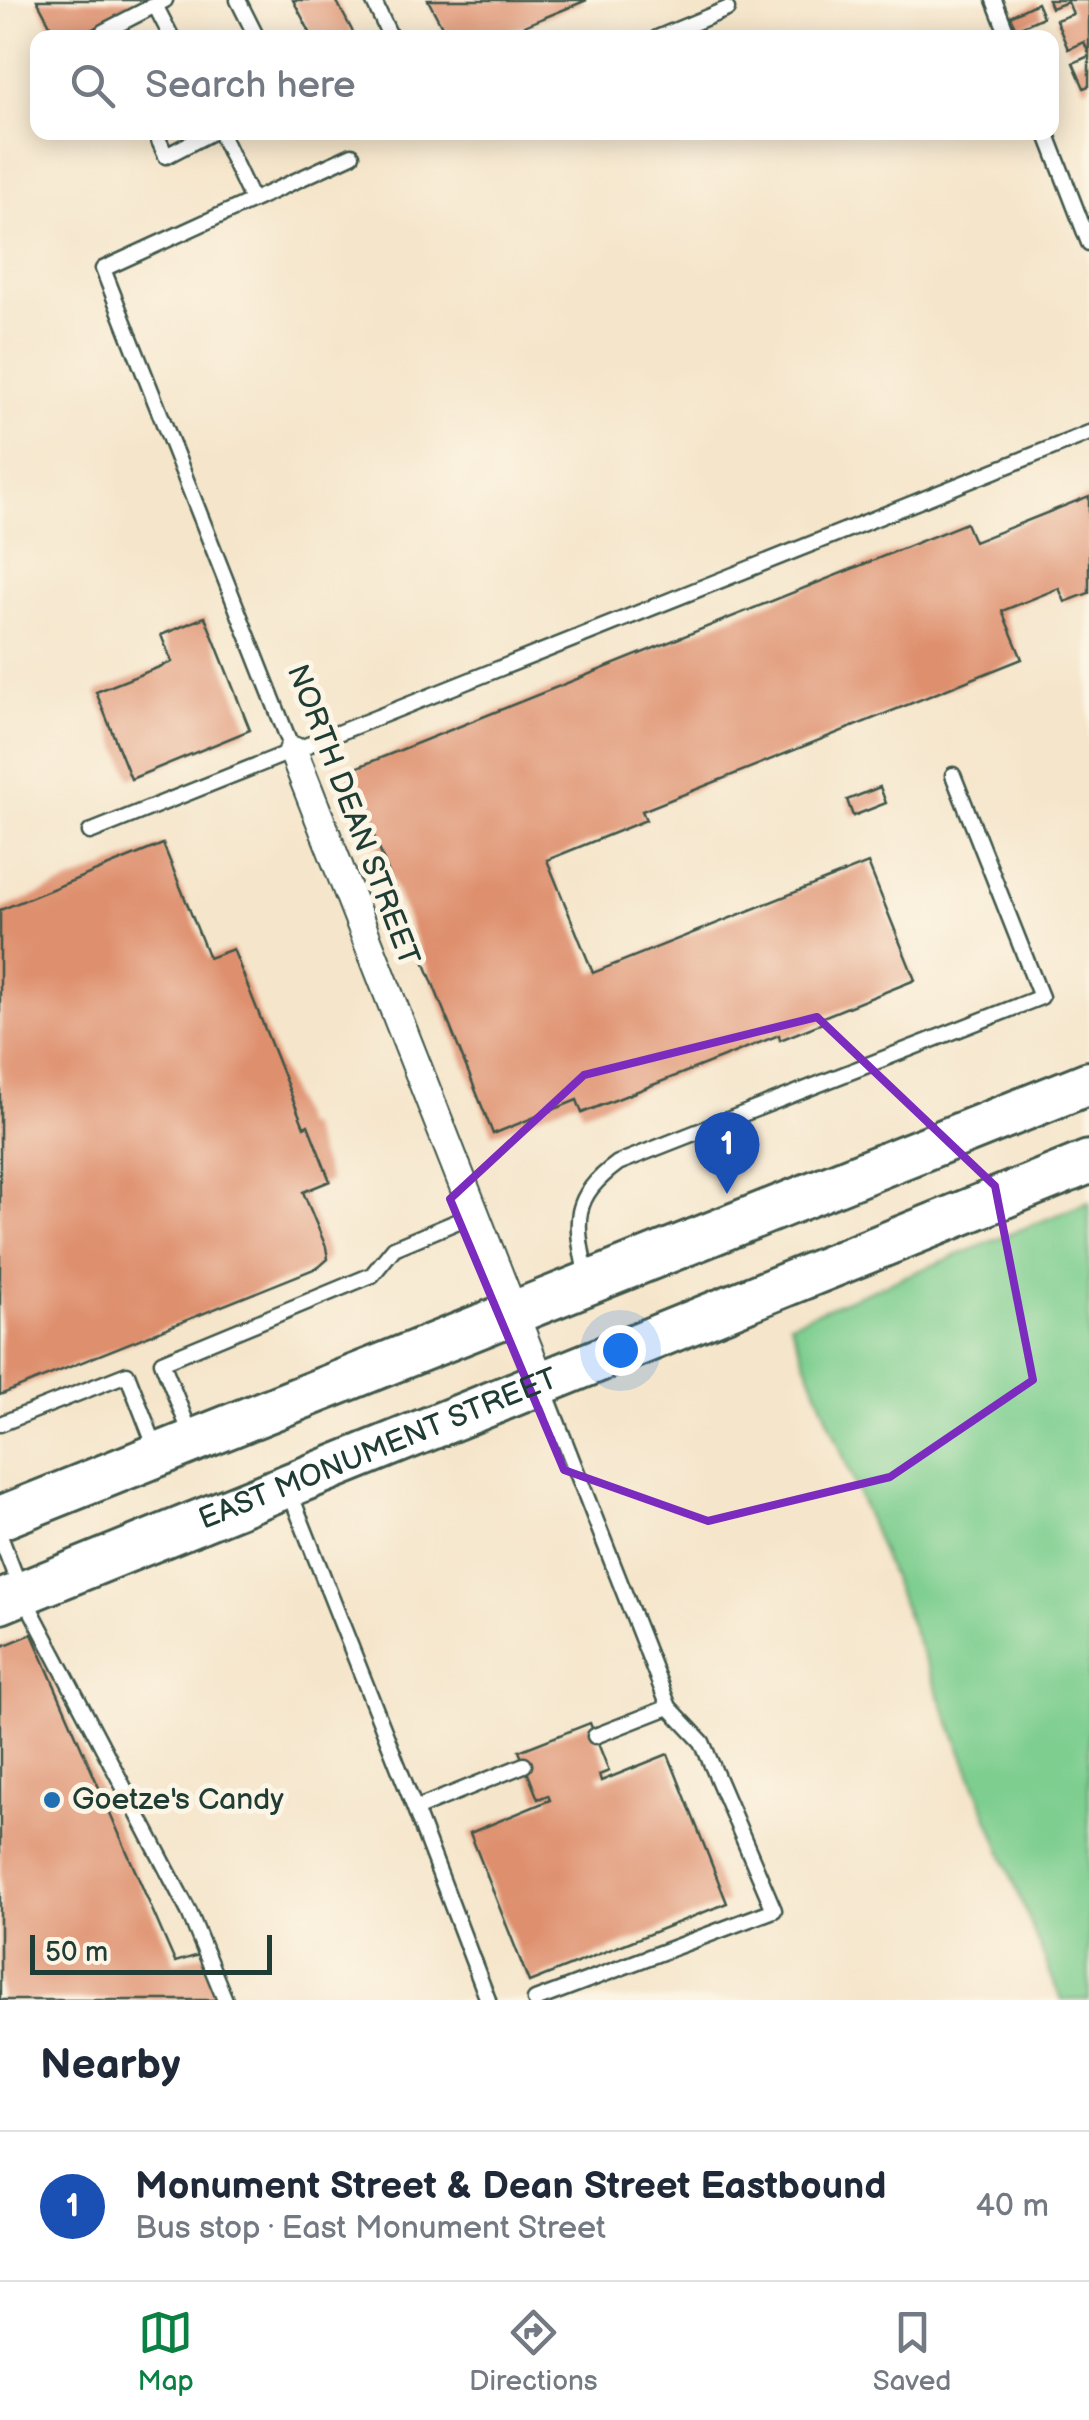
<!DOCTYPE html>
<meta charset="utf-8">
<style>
:root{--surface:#fff;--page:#f6f6f7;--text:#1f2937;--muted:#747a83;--line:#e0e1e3;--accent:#0b8043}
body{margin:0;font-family:"Balsamiq Sans",sans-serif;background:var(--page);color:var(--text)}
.scale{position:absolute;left:30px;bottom:25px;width:242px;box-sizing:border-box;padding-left:10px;border:5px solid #1f3d34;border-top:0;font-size:28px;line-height:35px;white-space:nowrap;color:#1f3d34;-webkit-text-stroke:8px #fcf5e5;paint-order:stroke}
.you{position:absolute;left:620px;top:1350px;width:35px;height:35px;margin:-25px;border:8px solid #fff;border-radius:50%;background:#1a73e8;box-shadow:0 0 0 15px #1a73e833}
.badge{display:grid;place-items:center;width:65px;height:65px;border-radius:50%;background:var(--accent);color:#fff;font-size:32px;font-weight:700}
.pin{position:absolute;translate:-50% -82px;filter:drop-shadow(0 2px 5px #0008)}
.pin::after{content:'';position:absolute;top:52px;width:35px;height:30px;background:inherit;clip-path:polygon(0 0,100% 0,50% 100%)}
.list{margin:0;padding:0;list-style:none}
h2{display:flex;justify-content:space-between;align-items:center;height:130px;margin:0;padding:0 40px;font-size:42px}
h2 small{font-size:32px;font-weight:400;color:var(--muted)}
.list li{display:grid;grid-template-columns:65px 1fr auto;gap:30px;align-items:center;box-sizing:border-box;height:150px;padding:0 40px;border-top:2px solid var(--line)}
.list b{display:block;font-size:38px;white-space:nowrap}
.list p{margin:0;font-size:32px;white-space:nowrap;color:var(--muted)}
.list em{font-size:32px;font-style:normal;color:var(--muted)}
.icon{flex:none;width:55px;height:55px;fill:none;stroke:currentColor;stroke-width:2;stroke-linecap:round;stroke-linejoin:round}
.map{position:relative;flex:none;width:1089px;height:2000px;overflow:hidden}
.search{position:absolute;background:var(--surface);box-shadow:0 5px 25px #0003;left:30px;right:30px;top:30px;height:110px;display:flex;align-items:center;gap:25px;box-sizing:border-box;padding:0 35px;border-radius:20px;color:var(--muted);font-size:38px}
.sheet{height:280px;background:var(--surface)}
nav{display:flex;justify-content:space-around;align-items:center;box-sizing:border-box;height:140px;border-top:2px solid var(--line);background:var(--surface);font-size:28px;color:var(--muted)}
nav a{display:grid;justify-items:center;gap:5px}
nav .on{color:var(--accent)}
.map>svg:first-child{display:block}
.green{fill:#7dce8f;stroke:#4e8662;stroke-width:2.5}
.building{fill:#de8f6d}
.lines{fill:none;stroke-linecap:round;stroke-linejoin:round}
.service-casing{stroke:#3f564a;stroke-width:19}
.minor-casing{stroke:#3f564a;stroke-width:32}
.primary-casing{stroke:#3f564a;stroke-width:48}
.service{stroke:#fff;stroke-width:14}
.minor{stroke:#fff;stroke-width:28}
.primary{stroke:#fff;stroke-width:42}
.marked{fill:none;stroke:#7b2cbf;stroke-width:8;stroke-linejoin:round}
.poi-dot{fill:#1f6fb2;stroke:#fcf5e5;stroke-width:4}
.labels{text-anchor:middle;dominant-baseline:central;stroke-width:10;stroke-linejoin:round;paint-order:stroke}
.street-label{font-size:30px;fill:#1f3d34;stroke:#fcf5e5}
.poi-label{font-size:30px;fill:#1f3d34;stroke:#fcf5e5;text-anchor:start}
</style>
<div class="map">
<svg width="1089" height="2000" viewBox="0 0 1089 2000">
<rect width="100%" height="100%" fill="#fcf5e5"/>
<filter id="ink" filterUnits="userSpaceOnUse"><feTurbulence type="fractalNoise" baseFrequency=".01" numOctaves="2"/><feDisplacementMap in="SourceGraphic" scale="20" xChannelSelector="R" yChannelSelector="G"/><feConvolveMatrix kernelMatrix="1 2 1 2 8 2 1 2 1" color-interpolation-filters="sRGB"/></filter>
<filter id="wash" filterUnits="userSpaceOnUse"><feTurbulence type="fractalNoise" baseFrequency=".0048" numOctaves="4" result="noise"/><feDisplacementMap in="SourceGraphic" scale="40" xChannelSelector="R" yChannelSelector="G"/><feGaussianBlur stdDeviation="2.25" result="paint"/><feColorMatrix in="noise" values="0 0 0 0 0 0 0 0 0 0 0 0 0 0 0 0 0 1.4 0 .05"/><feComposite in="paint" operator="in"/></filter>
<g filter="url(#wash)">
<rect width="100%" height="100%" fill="#f5e5ca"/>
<path class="green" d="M 1089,1202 L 1089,2000 L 1061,2000 L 790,1323 Z"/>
<g id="blocks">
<path class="building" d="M 37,0 L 148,0 L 75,38 L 57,38 Z
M 293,0 L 336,0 L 356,38 L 313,38 Z
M 428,0 L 587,0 L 495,38 L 448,38 Z
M 1048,0 L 1089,0 L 1089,54 L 1084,42 L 1068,49 L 1056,20 L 1073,14 L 1068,2 L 1051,8 Z
M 1037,3 L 1043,17 L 1016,29 L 1010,16 Z
M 1089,56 L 1089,86 L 1084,88 L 1073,63 Z
M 1089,496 L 1089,593 L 1065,602 L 1059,588 L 1002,611 L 1022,659 L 642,811 L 646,820 L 547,860 L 593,973 L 868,863 L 915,980 L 823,1017 L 825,1022 L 780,1040 L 779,1035 L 582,1113 L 577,1100 L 493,1134 L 348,771 L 966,523 L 974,542 Z
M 205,617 L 250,730 L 131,779 L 96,692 L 172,662 L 161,635 Z
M 880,787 L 886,803 L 853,816 L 847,800 Z
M 163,844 L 209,958 L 233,949 L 304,1127 L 308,1125 L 330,1181 L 303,1192 L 326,1247 L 328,1259 L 319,1267 L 0,1395 L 0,910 Z
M 32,1634 L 175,1962 L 206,1953 L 225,2000 L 0,2000 L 0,1647 Z
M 590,1723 L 609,1771 L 599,1775 L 601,1781 L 668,1754 L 727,1903 L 529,1982 L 470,1833 L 550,1800 L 548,1795 L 538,1799 L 519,1751 Z"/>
</g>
</g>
<g filter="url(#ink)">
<use href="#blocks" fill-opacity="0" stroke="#3f564a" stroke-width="2.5"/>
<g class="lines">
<defs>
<path id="service" d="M 238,0 L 257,38
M 373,0 L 391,38
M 994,0 L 1009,38
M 155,5 L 172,38
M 103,32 L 165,0
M 657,38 L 727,9
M 155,132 L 166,156 L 212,132
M 220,132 L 251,198
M 1046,132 L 1089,243
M 293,751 L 103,269 L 352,155
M 90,832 L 1089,433
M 587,1279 C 576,1223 568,1200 618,1163 L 1041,997 L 953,775
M 543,1386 L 669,1707
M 0,1424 L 127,1374 L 157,1451
M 192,1437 L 162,1362 L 372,1275 L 394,1248 L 475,1214
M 288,1488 L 415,1809
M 0,1536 L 22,1593 L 189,1912 L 225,2000
M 488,2000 L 415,1809 L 524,1765
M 535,2000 L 774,1910 L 702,1742 L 669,1707 L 595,1736"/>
<path id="minor" d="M 293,751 L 542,1385"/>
<g id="primary">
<path d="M 0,1518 L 1089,1083"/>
<path id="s1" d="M 0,1602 L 1089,1162"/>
</g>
</defs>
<use href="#service" class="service-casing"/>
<use href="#minor" class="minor-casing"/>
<use href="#primary" class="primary-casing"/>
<use href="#service" class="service"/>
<use href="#minor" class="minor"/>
<use href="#primary" class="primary"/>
</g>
</g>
<path class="marked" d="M 817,1017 L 995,1186 L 1033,1380 L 890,1477 L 708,1521 L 564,1470 L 450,1199 L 584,1075 Z"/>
<circle class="poi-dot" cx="52" cy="1800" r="10"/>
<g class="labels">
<g class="street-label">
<text transform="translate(353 815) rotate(69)">NORTH DEAN STREET</text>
<text stroke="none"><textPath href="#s1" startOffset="408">EAST MONUMENT STREET</textPath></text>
</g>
<g class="poi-label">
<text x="72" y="1800">Goetze's Candy</text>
</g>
</g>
</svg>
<div class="scale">50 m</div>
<div class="you"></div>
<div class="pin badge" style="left:727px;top:1194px;background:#1a4fb4">1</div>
<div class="search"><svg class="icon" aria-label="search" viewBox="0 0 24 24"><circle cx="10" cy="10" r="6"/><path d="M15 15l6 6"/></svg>Search here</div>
</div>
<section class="sheet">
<h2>Nearby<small></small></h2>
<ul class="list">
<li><span class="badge" style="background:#1a4fb4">1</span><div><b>Monument Street &amp; Dean Street Eastbound</b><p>Bus stop · East Monument Street</p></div><em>40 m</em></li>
</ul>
</section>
<nav>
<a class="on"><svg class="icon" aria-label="map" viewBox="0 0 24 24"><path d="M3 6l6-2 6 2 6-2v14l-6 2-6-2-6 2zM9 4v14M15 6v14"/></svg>Map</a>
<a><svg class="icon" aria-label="directions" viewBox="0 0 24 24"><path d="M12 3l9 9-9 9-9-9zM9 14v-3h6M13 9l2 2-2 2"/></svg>Directions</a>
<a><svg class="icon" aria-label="saved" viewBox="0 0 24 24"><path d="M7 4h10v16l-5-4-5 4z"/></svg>Saved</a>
</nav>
